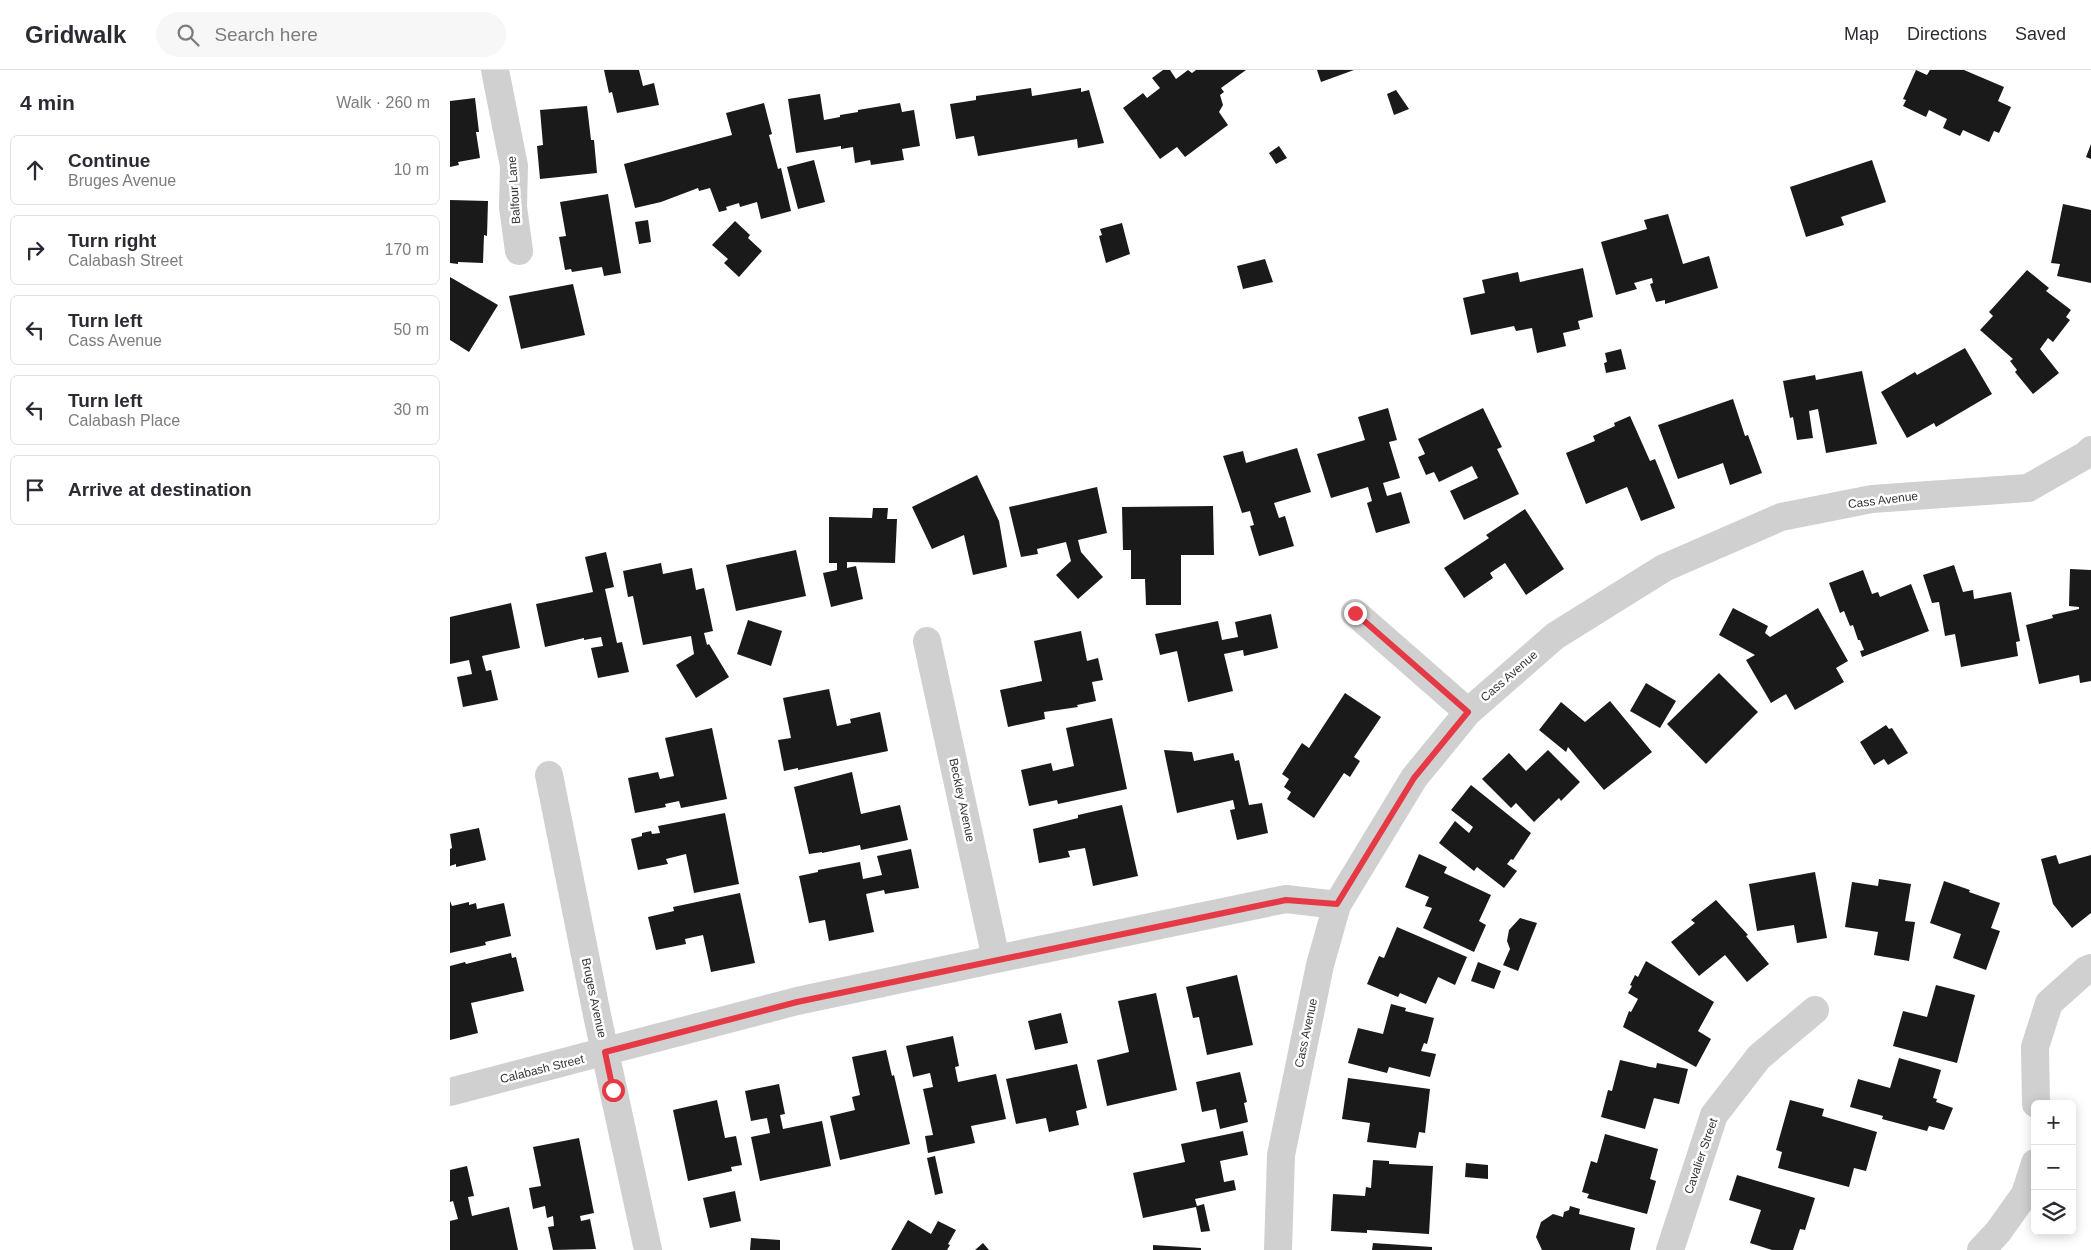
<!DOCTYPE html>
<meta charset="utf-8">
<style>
:root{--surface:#fff;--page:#f7f7f7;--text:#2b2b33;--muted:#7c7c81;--line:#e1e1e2}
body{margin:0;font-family:Helvetica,sans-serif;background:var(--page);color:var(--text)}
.controls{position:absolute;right:15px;bottom:15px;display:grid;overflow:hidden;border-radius:8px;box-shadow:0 2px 12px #0003}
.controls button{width:45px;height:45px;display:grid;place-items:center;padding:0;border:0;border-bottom:1px solid var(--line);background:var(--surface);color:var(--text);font:25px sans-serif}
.stop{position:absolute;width:15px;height:15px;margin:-11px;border:4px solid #e63946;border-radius:50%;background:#fff}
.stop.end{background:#e63946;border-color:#fff;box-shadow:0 1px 5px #0008}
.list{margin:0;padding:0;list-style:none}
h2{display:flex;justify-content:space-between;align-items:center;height:65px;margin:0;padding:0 20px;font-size:21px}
h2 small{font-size:16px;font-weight:400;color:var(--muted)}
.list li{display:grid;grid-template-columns:32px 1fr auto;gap:15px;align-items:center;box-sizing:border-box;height:70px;margin:0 10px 10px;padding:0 10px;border:1px solid var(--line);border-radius:8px}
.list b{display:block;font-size:19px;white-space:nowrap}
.list p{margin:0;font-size:16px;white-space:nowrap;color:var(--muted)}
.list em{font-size:16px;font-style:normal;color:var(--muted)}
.icon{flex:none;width:28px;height:28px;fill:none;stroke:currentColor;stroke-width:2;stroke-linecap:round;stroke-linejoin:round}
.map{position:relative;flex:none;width:1641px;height:1180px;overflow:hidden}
header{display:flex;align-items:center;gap:30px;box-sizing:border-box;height:70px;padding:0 25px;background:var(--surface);border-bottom:1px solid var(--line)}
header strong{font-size:24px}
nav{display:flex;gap:28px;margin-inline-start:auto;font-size:18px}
.search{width:350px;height:45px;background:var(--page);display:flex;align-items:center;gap:12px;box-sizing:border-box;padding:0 18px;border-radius:28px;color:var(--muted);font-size:19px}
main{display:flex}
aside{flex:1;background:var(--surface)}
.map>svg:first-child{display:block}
.building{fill:#1a1a1a}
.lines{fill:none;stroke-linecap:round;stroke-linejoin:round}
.minor{stroke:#d0d0d0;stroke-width:28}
.route{stroke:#e63946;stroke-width:6}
.labels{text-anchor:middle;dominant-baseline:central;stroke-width:5;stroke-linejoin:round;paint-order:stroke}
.street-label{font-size:12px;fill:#333;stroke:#fff}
</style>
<header>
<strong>Gridwalk</strong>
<div class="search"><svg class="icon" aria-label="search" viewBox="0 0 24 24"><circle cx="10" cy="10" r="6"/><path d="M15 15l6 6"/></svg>Search here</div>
<nav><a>Map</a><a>Directions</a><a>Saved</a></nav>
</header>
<main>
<aside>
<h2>4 min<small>Walk · 260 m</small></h2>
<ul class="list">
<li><svg class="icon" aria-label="ahead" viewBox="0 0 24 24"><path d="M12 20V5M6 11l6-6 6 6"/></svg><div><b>Continue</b><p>Bruges Avenue</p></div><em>10 m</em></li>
<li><svg class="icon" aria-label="right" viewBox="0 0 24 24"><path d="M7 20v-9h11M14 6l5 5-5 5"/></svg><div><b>Turn right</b><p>Calabash Street</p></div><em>170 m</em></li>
<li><svg class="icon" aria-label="left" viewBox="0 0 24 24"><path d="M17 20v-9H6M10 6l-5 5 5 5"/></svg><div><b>Turn left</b><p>Cass Avenue</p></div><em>50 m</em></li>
<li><svg class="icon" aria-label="left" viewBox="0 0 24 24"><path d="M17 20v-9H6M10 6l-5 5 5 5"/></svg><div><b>Turn left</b><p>Calabash Place</p></div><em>30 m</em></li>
<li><svg class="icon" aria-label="arrive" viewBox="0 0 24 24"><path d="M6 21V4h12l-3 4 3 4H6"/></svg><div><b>Arrive at destination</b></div></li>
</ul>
</aside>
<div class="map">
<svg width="1641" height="1180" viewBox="0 0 1641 1180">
<rect width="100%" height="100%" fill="#fff"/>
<path class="building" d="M 154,0 L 189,0 L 193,16 L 204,13 L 209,35 L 167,43 L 162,22 L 159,23 Z
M 713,0 L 720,0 L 726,9 L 738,0 L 742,3 L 746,0 L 796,0 L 771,18 L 774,22 L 770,25 L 773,35 L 769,42 L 778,55 L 735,87 L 727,77 L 710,89 L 673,38 L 693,23 L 697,28 L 710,18 L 702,8 Z
M 867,0 L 904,0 L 871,12 Z
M 1466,0 L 1477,5 L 1480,0 L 1514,0 L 1554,17 L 1548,31 L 1561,37 L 1549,63 L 1544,61 L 1539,72 L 1513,60 L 1510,66 L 1493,58 L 1497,49 L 1479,40 L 1476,47 L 1453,36 L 1456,30 L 1453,29 Z
M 581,18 L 582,26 L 631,18 L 631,22 L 639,20 L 654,73 L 628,78 L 627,69 L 528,86 L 524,66 L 506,69 L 500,34 L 526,30 L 526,26 Z
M 946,20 L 959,39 L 944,45 L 937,24 Z
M 370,24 L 374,50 L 390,47 L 390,45 L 408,42 L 408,40 L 450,33 L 452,42 L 464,40 L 470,76 L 452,79 L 454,90 L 421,95 L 420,90 L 405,93 L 403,77 L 391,79 L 391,76 L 346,83 L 338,29 Z
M 25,28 L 29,62 L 26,62 L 30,88 L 8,92 L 9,95 L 0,97 L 0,31 Z
M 314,33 L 322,64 L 319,65 L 328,99 L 331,98 L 341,141 L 311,149 L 307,132 L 290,137 L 289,133 L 276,137 L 277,140 L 269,142 L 260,118 L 249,121 L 248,118 L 211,132 L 185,138 L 174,94 L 282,65 L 276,43 Z
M 137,36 L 141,70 L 144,70 L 147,103 L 90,109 L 87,76 L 93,75 L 90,40 Z
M 1641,74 L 1641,89 L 1636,87 Z
M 829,76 L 837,88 L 826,94 L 819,83 Z
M 364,90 L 375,132 L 348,139 L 337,97 Z
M 1422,90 L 1436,132 L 1391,147 L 1394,155 L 1356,167 L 1340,117 Z
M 158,124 L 171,203 L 154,206 L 152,197 L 122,202 L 121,199 L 115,200 L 109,167 L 116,166 L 110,132 Z
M 0,130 L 38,131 L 37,166 L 34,165 L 33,193 L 8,192 L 8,194 L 0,193 Z
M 1613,134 L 1641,140 L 1641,213 L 1607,206 L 1610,194 L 1601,193 Z
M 1218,144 L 1233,194 L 1259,186 L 1268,218 L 1215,234 L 1215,230 L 1206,232 L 1200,214 L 1203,213 L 1202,208 L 1184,213 L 1187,219 L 1166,225 L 1151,172 L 1197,159 L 1194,150 Z
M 198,150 L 201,172 L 189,174 L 185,152 Z
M 285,151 L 300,165 L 298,168 L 312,181 L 289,207 L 274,193 L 278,189 L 262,175 Z
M 672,153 L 680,184 L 656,193 L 649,166 L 652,165 L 650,159 Z
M 815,189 L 823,212 L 793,219 L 787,196 Z
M 1133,198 L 1143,247 L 1128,251 L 1130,259 L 1113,263 L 1116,276 L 1087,283 L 1082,258 L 1066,261 L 1064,256 L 1021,265 L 1013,228 L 1035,223 L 1032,210 L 1068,202 L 1070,212 Z
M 1577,200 L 1599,218 L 1596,221 L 1621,240 L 1616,247 L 1620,250 L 1603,272 L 1598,268 L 1590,279 L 1609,303 L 1583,324 L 1565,302 L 1567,300 L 1560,291 L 1563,289 L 1530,260 L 1543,246 L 1539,242 Z
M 0,207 L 48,235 L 19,282 L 0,270 Z
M 123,214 L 135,265 L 71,279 L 59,226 Z
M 1515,278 L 1542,324 L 1486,357 L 1484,353 L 1457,368 L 1431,322 L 1465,302 L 1467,305 Z
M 1171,279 L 1176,299 L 1156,303 L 1154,293 L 1157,292 L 1155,283 Z
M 1412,301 L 1427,374 L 1376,383 L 1368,339 L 1359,341 L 1363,368 L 1347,370 L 1343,347 L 1340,348 L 1333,311 L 1365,305 L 1366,310 Z
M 1283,329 L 1295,366 L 1298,365 L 1312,403 L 1280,415 L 1273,393 L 1228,409 L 1208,355 Z
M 938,338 L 947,370 L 939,372 L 950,408 L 933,413 L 937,426 L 951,422 L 960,453 L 926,463 L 917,433 L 922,431 L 918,417 L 881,428 L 867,384 L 915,370 L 908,347 Z
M 1033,338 L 1052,377 L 1047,379 L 1069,424 L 1014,450 L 1000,421 L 1028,408 L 1022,396 L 989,412 L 984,402 L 976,405 L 968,387 L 975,384 L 968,369 Z
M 1180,346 L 1200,391 L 1205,389 L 1225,438 L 1191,451 L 1177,417 L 1136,434 L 1116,383 L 1145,371 L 1143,366 L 1165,356 L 1164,353 Z
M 847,378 L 861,422 L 824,433 L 829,448 L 835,446 L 844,476 L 809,486 L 800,456 L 804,455 L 800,441 L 792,443 L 773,386 L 793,381 L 796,393 Z
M 527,405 L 549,451 L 557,497 L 523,505 L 514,465 L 482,479 L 462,437 Z
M 647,417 L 657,463 L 628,470 L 631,482 L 653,507 L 628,529 L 606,505 L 621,491 L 616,472 L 587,479 L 588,484 L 571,487 L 559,437 Z
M 763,436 L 764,485 L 731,485 L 731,535 L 696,535 L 695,509 L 681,509 L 681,480 L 673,480 L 672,437 Z
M 423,438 L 438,438 L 437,449 L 447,449 L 445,493 L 397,492 L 397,498 L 406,496 L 413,529 L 381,537 L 373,503 L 387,500 L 387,493 L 379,493 L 379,447 L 422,448 Z
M 1075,439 L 1114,499 L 1076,525 L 1055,493 L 1040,503 L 1043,508 L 1014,528 L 994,498 L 1039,468 L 1036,465 Z
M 346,480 L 356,526 L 286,541 L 276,495 Z
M 156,482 L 164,517 L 155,519 L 167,573 L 172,572 L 179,602 L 148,608 L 141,578 L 153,576 L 151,567 L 134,570 L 134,568 L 95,577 L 86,534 L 143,522 L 135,487 Z
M 211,493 L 213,504 L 242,498 L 246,520 L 254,518 L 263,561 L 254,563 L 257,575 L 259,574 L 279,607 L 246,628 L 226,595 L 244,584 L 241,566 L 193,575 L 183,526 L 178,527 L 173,501 Z
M 1504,495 L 1513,522 L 1523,520 L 1524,529 L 1561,522 L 1570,571 L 1566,572 L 1568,586 L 1511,597 L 1505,564 L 1495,566 L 1489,532 L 1482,533 L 1473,505 Z
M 1620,499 L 1641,500 L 1641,611 L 1630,613 L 1629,605 L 1589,614 L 1576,555 L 1603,548 L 1602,545 L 1629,539 L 1629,537 L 1619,536 Z
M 1413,500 L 1422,524 L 1428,522 L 1430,527 L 1461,514 L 1479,561 L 1412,587 L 1410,581 L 1414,580 L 1410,570 L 1408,570 L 1403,555 L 1400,556 L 1394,541 L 1390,543 L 1379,513 Z
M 61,533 L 70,578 L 32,586 L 36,601 L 41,600 L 48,630 L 13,637 L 7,607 L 22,604 L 19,590 L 0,594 L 0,547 Z
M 1283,538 L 1318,556 L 1315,563 L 1320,567 L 1368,538 L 1398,591 L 1386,598 L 1394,612 L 1345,640 L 1336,624 L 1321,633 L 1296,590 L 1305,585 L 1269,565 Z
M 821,544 L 828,578 L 794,586 L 793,580 L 774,584 L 783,621 L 738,632 L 727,581 L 710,585 L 705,564 L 768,551 L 772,570 L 788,567 L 785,552 Z
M 298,550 L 332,561 L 321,596 L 287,584 Z
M 631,561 L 637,591 L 648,588 L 653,610 L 642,612 L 646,631 L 627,635 L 628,637 L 594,642 L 595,649 L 558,657 L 550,620 L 592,611 L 584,571 Z
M 1269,603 L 1308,642 L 1256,694 L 1217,654 Z
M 1196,613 L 1226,631 L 1210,658 L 1180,641 Z
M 379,619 L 387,656 L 401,653 L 400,649 L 430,642 L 438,681 L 348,700 L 348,698 L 334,701 L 328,670 L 341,668 L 333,628 Z
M 895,623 L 931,647 L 904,687 L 910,691 L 900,707 L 894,703 L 864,748 L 837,729 L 841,722 L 834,717 L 839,709 L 832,704 L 852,673 L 859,678 Z
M 1160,631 L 1202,682 L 1154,720 L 1118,677 L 1116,682 L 1089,660 L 1111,632 L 1135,652 Z
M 662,648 L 677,719 L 608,734 L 607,730 L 579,736 L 571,700 L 601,693 L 603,701 L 624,696 L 616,658 Z
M 1436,655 L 1439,659 L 1442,658 L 1458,683 L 1438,695 L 1434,689 L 1424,695 L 1410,672 Z
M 262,658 L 277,729 L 231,738 L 229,731 L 215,734 L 216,737 L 185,743 L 178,708 L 208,702 L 210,709 L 224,706 L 215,668 Z
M 714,680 L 742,682 L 744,691 L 783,683 L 785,691 L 789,690 L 799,735 L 812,733 L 818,763 L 787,770 L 780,740 L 785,739 L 783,730 L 727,743 Z
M 1098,680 L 1130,712 L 1111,731 L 1109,728 L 1084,752 L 1066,733 L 1061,738 L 1032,709 L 1059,683 L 1076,701 Z
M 402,702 L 411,744 L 450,735 L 458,770 L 411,780 L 410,775 L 372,783 L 372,782 L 359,784 L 344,717 Z
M 1021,715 L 1081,763 L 1063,790 L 1061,789 L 1057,794 L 1067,801 L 1054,818 L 1027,797 L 1024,801 L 989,773 L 1005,751 L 1019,763 L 1023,757 L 1001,740 Z
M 672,735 L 688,806 L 643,816 L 635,778 L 618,781 L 620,787 L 589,793 L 583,759 L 628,748 L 628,745 Z
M 275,743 L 289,814 L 244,823 L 236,784 L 216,789 L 218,794 L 188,800 L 181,769 L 192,766 L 192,763 L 201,761 L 202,764 L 210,763 L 208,756 Z
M 29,758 L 36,790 L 6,797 L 6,794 L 0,796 L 0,779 L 2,778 L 0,764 Z
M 461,779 L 469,818 L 435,824 L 434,820 L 416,824 L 424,862 L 379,871 L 375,850 L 359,853 L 349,806 L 368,802 L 368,800 L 410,792 L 413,809 L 432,805 L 427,786 Z
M 969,784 L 997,797 L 994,803 L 1041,825 L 1029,851 L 1036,855 L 1024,882 L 973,858 L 982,838 L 975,836 L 979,827 L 955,817 Z
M 1606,785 L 1609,794 L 1641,785 L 1641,843 L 1622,858 L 1603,834 L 1591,789 Z
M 1365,802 L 1377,868 L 1347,873 L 1344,855 L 1307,861 L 1299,814 Z
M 1429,809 L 1461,814 L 1455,851 L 1465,852 L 1459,891 L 1424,885 L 1428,862 L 1395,857 L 1402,812 L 1428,816 Z
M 1494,811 L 1520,820 L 1519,822 L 1550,833 L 1541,858 L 1550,861 L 1536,900 L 1503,888 L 1511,864 L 1480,853 Z
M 290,823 L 305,893 L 261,902 L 253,865 L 235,869 L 236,874 L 206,880 L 198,847 L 224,841 L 223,837 Z
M 1266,830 L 1298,865 L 1296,866 L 1319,894 L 1297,912 L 1275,885 L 1249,906 L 1221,872 L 1245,853 L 1241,850 Z
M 0,831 L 2,836 L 19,832 L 19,835 L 26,833 L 27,839 L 54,833 L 61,866 L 35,872 L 36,875 L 0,883 Z
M 1070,848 L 1087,853 L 1068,901 L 1053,895 L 1060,879 L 1057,871 L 1059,860 Z
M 947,857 L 1017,887 L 1005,915 L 988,907 L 976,934 L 950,923 L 948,927 L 917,914 L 929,886 L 934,888 Z
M 61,883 L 62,888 L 66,887 L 74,921 L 21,933 L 28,963 L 0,970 L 0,896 L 15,892 L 16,894 Z
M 1196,891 L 1264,932 L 1248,961 L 1261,969 L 1246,997 L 1173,957 L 1179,941 L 1181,942 L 1188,929 L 1178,923 L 1182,916 L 1180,915 L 1185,905 L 1188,907 Z
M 1028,892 L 1051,901 L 1044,919 L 1021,911 Z
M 787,905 L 803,975 L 757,985 L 749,947 L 743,948 L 736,917 Z
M 1486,915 L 1525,925 L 1507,993 L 1443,976 L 1453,941 L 1477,947 Z
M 706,923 L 727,1020 L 657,1036 L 647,990 L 679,982 L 668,931 Z
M 941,934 L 956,938 L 955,941 L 984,948 L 977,974 L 974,973 L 971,981 L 986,984 L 980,1007 L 939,997 L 937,1003 L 898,993 L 908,958 L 933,964 Z
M 611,943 L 618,973 L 585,980 L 578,951 Z
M 503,966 L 509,996 L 505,997 L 508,1012 L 546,1004 L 556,1049 L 521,1056 L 525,1073 L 478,1083 L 475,1066 L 483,1065 L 473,1019 L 483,1017 L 480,1003 L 463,1007 L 456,976 Z
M 436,980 L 442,1006 L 444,1005 L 460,1074 L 390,1090 L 380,1046 L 405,1040 L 402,1027 L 410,1025 L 402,987 Z
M 1449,988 L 1491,1000 L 1483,1028 L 1487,1029 L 1486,1032 L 1503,1038 L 1494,1060 L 1479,1056 L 1477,1061 L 1432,1049 L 1433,1046 L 1400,1037 L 1408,1009 L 1440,1018 Z
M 1170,990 L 1200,997 L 1206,998 L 1207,993 L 1238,999 L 1229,1034 L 1204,1028 L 1195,1059 L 1151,1047 L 1158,1020 L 1162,1021 Z
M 627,994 L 637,1038 L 626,1041 L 629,1055 L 599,1062 L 596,1048 L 566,1054 L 556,1009 Z
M 790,1002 L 797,1032 L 794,1033 L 798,1052 L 770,1059 L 766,1039 L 752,1042 L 746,1012 Z
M 898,1008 L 980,1019 L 975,1063 L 969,1062 L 966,1078 L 917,1072 L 920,1053 L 892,1049 Z
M 329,1014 L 335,1044 L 330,1045 L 333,1059 L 372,1051 L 381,1096 L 310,1111 L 301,1067 L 320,1063 L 317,1048 L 301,1051 L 295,1021 Z
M 267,1030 L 275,1068 L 286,1066 L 292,1095 L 281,1097 L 282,1101 L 238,1111 L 223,1040 Z
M 1340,1030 L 1374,1039 L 1372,1046 L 1427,1062 L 1416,1101 L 1404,1098 L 1399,1117 L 1328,1098 L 1332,1082 L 1326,1080 Z
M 793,1061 L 798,1085 L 770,1091 L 774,1112 L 784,1110 L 786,1120 L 745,1129 L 747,1136 L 754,1134 L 760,1161 L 751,1162 L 746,1137 L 693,1148 L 683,1103 L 735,1092 L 731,1074 Z
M 1155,1064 L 1208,1079 L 1200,1109 L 1206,1111 L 1197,1144 L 1137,1128 L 1139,1124 L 1132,1122 L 1141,1091 L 1147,1093 Z
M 129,1068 L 144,1143 L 130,1146 L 131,1151 L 140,1149 L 146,1179 L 103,1180 L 98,1157 L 104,1156 L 103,1146 L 97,1148 L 95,1136 L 83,1139 L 79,1118 L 91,1116 L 83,1077 Z
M 485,1086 L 493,1123 L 485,1125 L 477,1088 Z
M 923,1090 L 939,1091 L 939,1094 L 983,1096 L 979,1164 L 917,1160 L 917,1163 L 881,1161 L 883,1124 L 915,1126 L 916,1117 L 921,1118 Z
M 1016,1093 L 1038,1095 L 1038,1109 L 1015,1107 Z
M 17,1096 L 24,1126 L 18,1127 L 22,1146 L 59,1137 L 68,1180 L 0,1180 L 0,1151 L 8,1149 L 3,1131 L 0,1132 L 0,1100 Z
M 1287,1105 L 1365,1128 L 1355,1160 L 1350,1159 L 1343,1180 L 1322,1180 L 1300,1173 L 1311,1140 L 1279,1130 Z
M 285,1121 L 291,1151 L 260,1158 L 253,1128 Z
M 1120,1136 L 1130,1139 L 1129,1144 L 1185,1158 L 1180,1180 L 1092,1180 L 1086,1167 L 1091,1152 L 1103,1144 L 1113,1147 L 1114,1142 L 1119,1140 Z
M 458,1150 L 481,1164 L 488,1151 L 506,1160 L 498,1174 L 500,1175 L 497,1180 L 441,1180 Z
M 301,1168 L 330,1170 L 330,1180 L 300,1180 Z
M 533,1173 L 539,1180 L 525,1180 Z
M 923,1173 L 982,1177 L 982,1180 L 922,1180 Z
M 703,1175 L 751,1178 L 751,1180 L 703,1180 Z"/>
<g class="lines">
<path class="minor" d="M 45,0 L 64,96 L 63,137 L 69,181
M 905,543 L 1018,642
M 477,571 L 546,889
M 99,705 L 147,945 L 198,1180
M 0,1022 L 347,931 L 546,889 L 836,829 L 887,835
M 1586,1034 L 1585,977 L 1599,933 L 1636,900 L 1641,898
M 828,1180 L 831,1085 L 870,895 L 887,835 L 964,708 L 1018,642 L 1105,566 L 1214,498 L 1331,447 L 1422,429 L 1578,418 L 1636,385 L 1641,380
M 1220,1180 L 1264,1045 L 1309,987 L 1365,940
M 1531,1180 L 1548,1162 L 1575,1124 L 1585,1093"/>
</g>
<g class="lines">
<path class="route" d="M 163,1020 L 155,982 L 347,932 L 836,830 L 887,834 L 964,708 L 1018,642 L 905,543"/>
</g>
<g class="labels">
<g class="street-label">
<text transform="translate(64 120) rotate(-94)">Balfour Lane</text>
<text transform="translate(1433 430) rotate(-7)">Cass Avenue</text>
<text transform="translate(1059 606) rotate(-41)">Cass Avenue</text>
<text transform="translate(512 730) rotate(78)">Beckley Avenue</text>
<text transform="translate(144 928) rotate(78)">Bruges Avenue</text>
<text transform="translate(856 963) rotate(-78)">Cass Avenue</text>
<text transform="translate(92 999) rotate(-14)">Calabash Street</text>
<text transform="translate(1251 1086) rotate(-71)">Cavalier Street</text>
</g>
</g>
</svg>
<div class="controls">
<button>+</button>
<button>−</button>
<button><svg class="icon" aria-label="layers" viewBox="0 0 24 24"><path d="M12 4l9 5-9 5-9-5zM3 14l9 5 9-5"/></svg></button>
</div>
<div class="stop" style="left:163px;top:1020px"></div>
<div class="stop end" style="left:905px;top:543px"></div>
</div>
</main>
